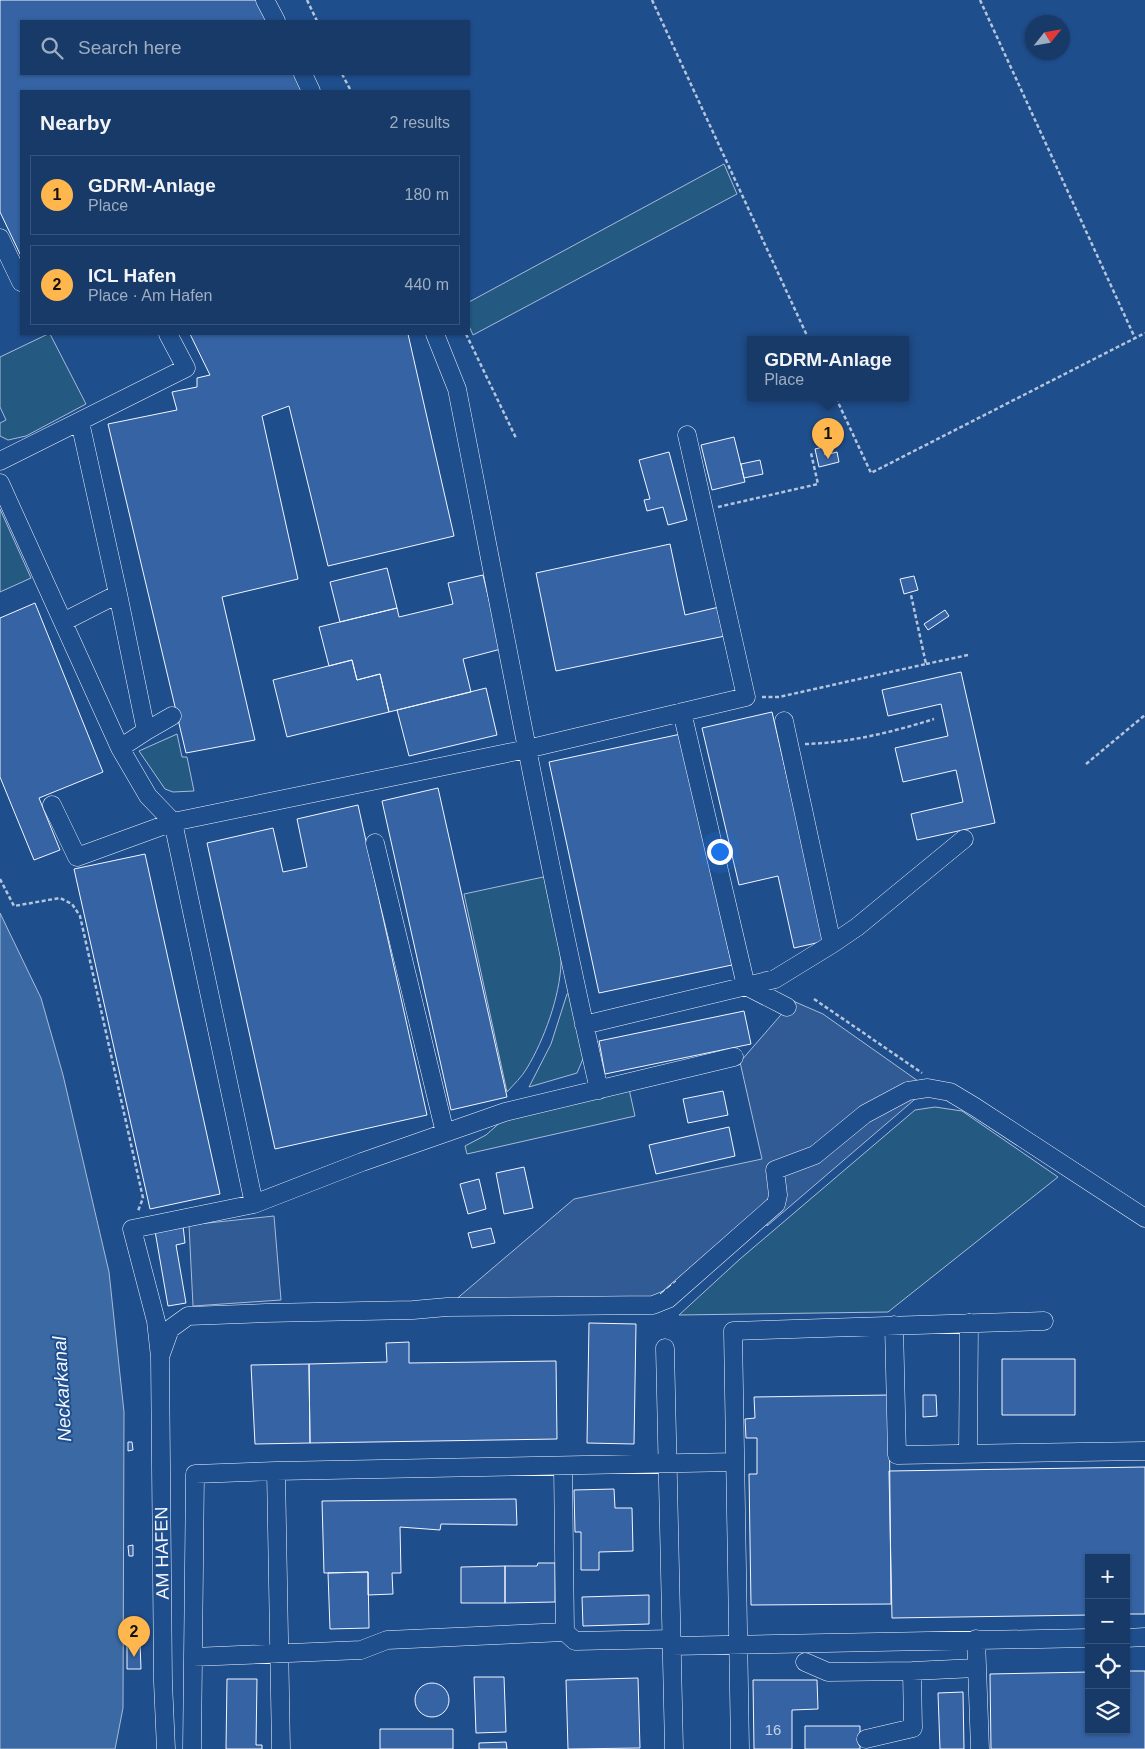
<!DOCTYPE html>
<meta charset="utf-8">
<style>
:root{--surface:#173a69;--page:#20416f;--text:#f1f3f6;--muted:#9eadc0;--line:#36547d;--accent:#ffb74d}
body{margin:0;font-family:Helvetica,sans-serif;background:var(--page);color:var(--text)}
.controls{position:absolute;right:15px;bottom:15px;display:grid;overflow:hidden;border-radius:0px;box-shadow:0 1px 4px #0004}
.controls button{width:45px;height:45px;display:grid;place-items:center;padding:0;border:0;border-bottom:1px solid var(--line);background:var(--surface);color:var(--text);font:25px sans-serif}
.compass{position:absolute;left:1025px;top:15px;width:45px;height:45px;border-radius:50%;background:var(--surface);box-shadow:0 1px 4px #0004;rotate:59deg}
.you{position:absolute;left:719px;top:851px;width:18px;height:18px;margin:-12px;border:4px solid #fff;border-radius:50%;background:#1a73e8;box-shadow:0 0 0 8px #1a73e833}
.badge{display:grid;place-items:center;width:32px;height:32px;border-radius:50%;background:var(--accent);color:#111;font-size:16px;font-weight:700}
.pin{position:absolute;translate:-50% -41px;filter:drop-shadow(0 1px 2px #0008)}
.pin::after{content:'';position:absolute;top:26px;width:18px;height:15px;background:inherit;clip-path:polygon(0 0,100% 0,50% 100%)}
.popup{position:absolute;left:747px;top:336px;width:162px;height:65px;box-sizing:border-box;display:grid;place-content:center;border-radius:0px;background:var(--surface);filter:drop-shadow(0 1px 4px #0005);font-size:16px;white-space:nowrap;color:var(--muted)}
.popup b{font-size:19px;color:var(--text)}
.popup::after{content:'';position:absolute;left:50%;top:100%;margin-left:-10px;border:10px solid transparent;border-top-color:var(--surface)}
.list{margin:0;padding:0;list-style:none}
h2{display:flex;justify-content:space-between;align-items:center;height:65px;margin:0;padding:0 20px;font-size:21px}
h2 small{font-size:16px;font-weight:400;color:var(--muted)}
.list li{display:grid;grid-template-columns:32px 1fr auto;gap:15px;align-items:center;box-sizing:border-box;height:80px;margin:0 10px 10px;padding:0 10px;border:1px solid var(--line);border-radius:0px}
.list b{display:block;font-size:19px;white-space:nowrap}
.list p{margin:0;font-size:16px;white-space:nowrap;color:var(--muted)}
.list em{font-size:16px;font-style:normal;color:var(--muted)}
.icon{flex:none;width:28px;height:28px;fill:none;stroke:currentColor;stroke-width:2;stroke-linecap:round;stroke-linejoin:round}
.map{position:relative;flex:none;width:1145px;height:1749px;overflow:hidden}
.search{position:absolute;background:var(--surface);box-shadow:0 1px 4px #0004;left:20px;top:20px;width:450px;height:55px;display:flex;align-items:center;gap:12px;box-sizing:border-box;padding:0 18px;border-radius:0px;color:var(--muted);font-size:19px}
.panel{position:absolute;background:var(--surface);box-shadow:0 1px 4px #0004;left:20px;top:90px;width:450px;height:245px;border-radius:0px}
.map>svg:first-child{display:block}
.green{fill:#245a82;stroke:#a8bbd7}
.parking{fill:#305b95;stroke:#a8bbd7}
.water{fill:#3b69a3;stroke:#a8bbd7}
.building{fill:#3563a3;stroke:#f2f6ff}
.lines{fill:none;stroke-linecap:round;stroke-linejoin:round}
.minor-casing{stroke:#f2f6ff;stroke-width:19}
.path{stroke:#b3c4dc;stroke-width:2.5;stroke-dasharray:4 2.5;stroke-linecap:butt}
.minor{stroke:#1f4e8c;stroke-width:18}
.fence{stroke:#f2f6ff;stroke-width:1;stroke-dasharray:6 2.5;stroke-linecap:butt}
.labels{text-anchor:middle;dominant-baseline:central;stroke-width:4;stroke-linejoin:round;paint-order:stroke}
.number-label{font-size:15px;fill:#c3d1e8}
.street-label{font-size:18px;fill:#f2f6ff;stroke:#1f4e8c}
.water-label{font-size:19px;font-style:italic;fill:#f2f6ff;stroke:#1f4e8c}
</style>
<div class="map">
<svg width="1145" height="1749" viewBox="0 0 1145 1749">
<rect width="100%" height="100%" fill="#1f4e8c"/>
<path class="green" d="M 724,164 L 737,194 L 473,335 L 469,326 L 469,302 Z
M 48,334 L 50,334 L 86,404 L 26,436 L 8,440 L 0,436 L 0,423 L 6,420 L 0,407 L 0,357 Z
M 0,509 L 31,578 L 0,592 Z
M 177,734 L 182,757 L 187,757 L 194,791 L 173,792 L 165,789 L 139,751 Z
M 548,876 C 554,904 562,934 561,963 C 560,996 544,1040 527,1068 C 522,1077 514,1084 507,1092 L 464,894 Z
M 573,993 L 585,1054 L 577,1073 L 529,1087 L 551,1044 L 567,994 Z
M 629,1089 L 635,1116 L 467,1154 L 465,1146 L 486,1135 L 504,1119 Z
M 935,1107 L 962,1111 L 1058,1177 L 888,1312 L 679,1315 L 740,1259 L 915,1110 Z"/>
<path class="parking" d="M 793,1001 L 823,1014 L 928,1088 L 767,1226 L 767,1213 L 668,1299 L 447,1307 L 574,1199 L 762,1159 L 740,1062 Z
M 274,1216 L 281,1300 L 193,1306 L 189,1225 Z"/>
<path class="water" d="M 0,913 L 41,998 L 63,1075 L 109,1272 L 124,1412 L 123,1708 L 115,1749 L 0,1749 Z"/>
<path class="building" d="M 0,0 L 258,0 L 269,21 L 21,21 L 21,74 L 296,74 L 305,91 L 21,91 L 21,256 L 0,212 Z
M 190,334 L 408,334 L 454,536 L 328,566 L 289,406 L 262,416 L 298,579 L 222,597 L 255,740 L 186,753 L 108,424 L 177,410 L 172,392 L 197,387 L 197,378 L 210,375 Z
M 734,437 L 745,482 L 712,490 L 701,445 Z
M 823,447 L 825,455 L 837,452 L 839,462 L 819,467 L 815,449 Z
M 669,452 L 687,520 L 668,525 L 663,507 L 647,511 L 644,500 L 650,499 L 639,460 Z
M 760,460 L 763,474 L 744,478 L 741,464 Z
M 670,544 L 685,615 L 719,607 L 725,636 L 556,671 L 536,573 Z
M 387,568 L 397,608 L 340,622 L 330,582 Z
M 483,575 L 501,649 L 463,659 L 471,692 L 389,712 L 380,674 L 357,680 L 352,660 L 329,666 L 319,627 L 397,608 L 399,617 L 453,604 L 448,583 Z
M 914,576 L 918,590 L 904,594 L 900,579 Z
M 35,603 L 103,772 L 39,798 L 60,850 L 34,860 L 0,777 L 0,618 Z
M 945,610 L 949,616 L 928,630 L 924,624 Z
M 352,660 L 357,680 L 380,674 L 389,712 L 287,737 L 273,680 Z
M 961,672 L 995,823 L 917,840 L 911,814 L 963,802 L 956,770 L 903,782 L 895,748 L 948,736 L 941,704 L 888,716 L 882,690 Z
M 486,688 L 497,735 L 409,756 L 397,710 Z
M 772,712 L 825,941 L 794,948 L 778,876 L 739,885 L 702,728 Z
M 681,734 L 732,965 L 599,993 L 549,762 Z
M 438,788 L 507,1097 L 451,1110 L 382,801 Z
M 358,805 L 427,1115 L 275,1149 L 207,843 L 273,828 L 283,872 L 307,867 L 297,819 Z
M 145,854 L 220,1194 L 150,1209 L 74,869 Z
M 744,1011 L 751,1044 L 605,1074 L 599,1041 Z
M 723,1091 L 728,1115 L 688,1123 L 683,1099 Z
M 729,1127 L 735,1156 L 656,1174 L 649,1145 Z
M 524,1167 L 533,1208 L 504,1214 L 496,1173 Z
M 479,1179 L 486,1209 L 468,1214 L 460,1184 Z
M 183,1226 L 185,1243 L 176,1245 L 186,1303 L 168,1306 L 155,1231 Z
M 491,1228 L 495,1243 L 472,1248 L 468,1233 Z
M 589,1323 L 636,1324 L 634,1444 L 587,1443 Z
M 409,1342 L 409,1363 L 556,1361 L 557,1439 L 310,1443 L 309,1364 L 387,1362 L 386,1343 Z
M 1002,1359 L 1075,1359 L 1075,1415 L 1002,1415 Z
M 309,1364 L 310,1443 L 255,1444 L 251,1365 Z
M 889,1395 L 891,1604 L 751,1605 L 749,1474 L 757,1474 L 757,1438 L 746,1438 L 745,1419 L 755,1418 L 754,1397 Z
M 923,1395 L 936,1395 L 937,1416 L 923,1417 Z
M 128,1442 L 132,1442 L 133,1450 L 128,1451 Z
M 1145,1467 L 1145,1614 L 1126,1614 L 1126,1558 L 1089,1558 L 1089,1615 L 892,1618 L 889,1471 Z
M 614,1489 L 615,1508 L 632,1508 L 633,1551 L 599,1552 L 599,1570 L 581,1570 L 581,1532 L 575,1532 L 574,1490 Z
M 516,1499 L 517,1525 L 441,1524 L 440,1530 L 400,1527 L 401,1573 L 392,1573 L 393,1594 L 368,1595 L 368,1572 L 324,1573 L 322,1501 Z
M 133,1545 L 133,1556 L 129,1556 L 128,1546 Z
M 538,1563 L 555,1563 L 555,1602 L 505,1603 L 505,1566 L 537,1566 Z
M 505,1566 L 505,1603 L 461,1603 L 461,1567 Z
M 368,1572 L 369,1628 L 330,1629 L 328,1573 Z
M 649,1595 L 649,1624 L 583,1626 L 582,1597 Z
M 140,1643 L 141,1669 L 127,1669 L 127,1644 Z
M 1126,1671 L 1145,1671 L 1145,1749 L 991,1749 L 990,1674 L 1089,1672 L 1089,1730 L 1126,1730 Z
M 474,1677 L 504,1677 L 506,1732 L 476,1733 Z
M 638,1678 L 640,1748 L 568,1749 L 566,1680 Z
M 227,1679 L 257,1679 L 256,1745 L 262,1745 L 262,1749 L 226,1749 Z
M 753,1680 L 817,1680 L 818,1709 L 792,1710 L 792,1749 L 754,1749 Z
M415 1700a17 17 0 1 1 34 0a17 17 0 1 1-34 0Z
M 963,1692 L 964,1749 L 940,1749 L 938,1693 Z
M 805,1726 L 860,1726 L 860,1749 L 805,1749 Z
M 380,1729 L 453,1729 L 453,1749 L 380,1749 Z
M 506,1742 L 507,1749 L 479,1749 L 479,1743 Z"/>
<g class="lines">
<defs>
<path id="minor" d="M 265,0 L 276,21
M 303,74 L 311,91
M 0,238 L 21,282
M 435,334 L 457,389 C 503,623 546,858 599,1090
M 80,422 L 118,594 L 146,731 L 120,748
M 0,461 L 186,368 L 168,334
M 0,483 L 120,748 L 148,796 L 173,822 L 254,1204
M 63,622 L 118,594
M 682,712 L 746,986
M 146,731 L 172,716
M 52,805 L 77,857 L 173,822 L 527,749 L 746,697 L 687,435
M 375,843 L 445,1133
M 832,944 L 857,927 L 964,839
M 746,986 L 787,1007
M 584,1025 L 775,979 L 832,944 L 784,721
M 894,1325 L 897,1455 L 1145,1451
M 665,1348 L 674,1749
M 161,1354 L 170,1329 L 188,1316 L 266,1313 L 413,1310 L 447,1307 L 653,1305 L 668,1299 L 776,1204 L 778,1195 L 775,1170 L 815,1155 L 865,1114 L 908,1091 L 928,1088 L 950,1092 L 975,1107 L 1145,1218
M 968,1454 L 969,1323
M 276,1471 L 735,1462
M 565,1632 L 575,1641 L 672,1639
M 1126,1638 L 1145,1637
M 976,1639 L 980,1749
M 672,1646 L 1089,1638
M 193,1657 L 361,1650 L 387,1640 L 565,1632 L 563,1466
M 805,1662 L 828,1672 L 912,1671 L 976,1668
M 866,1739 L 913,1728 L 912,1671
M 166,1749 L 163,1682 L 160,1357 L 156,1321 L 132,1229 L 254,1204 L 362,1162 L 505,1112 L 734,1057
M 192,1749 L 195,1474 L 276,1471 L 281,1749
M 740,1749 L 733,1331 L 1044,1321"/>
</defs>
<use href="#minor" class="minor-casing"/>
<path class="path" d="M 307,0 L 317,21
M 652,0 L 809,340
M 980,0 L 1135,338
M 342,74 L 351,91
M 466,334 L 516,438
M 836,398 L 871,473 L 1145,333
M 718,507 L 818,484 L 811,453
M 926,664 L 968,655
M 762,697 L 779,697 L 926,664 L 911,595
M 805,744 C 848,743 893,732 934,719
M 1086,764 L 1145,715
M 0,879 L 14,906 L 60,898 L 72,904 L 80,916 L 143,1198 L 138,1211
M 814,999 L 922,1073"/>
<use href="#minor" class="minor"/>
<path class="fence" d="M 660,1294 L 676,1281"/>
</g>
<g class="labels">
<g class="number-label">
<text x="773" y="1729">16</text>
</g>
<g class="street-label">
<text transform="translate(162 1553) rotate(-91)">AM HAFEN</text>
</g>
<g class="water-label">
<text transform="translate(62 1389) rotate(-93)">Neckarkanal</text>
</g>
</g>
</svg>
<div class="controls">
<button>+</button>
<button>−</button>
<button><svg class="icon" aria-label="locate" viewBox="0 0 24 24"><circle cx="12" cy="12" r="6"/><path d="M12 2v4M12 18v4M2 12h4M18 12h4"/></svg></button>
<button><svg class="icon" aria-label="layers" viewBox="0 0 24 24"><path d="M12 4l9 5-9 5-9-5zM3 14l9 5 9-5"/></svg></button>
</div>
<svg class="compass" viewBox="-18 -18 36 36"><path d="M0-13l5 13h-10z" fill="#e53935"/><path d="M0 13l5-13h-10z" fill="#9eadc0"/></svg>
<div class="you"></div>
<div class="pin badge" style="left:828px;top:459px">1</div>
<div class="popup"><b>GDRM-Anlage</b>Place</div>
<div class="pin badge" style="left:134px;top:1657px">2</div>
<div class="search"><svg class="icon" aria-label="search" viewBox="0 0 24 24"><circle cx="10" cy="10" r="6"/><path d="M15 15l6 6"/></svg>Search here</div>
<section class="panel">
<h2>Nearby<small>2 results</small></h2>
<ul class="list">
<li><span class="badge">1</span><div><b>GDRM-Anlage</b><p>Place</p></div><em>180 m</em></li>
<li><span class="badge">2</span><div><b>ICL Hafen</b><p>Place · Am Hafen</p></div><em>440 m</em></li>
</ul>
</section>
</div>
